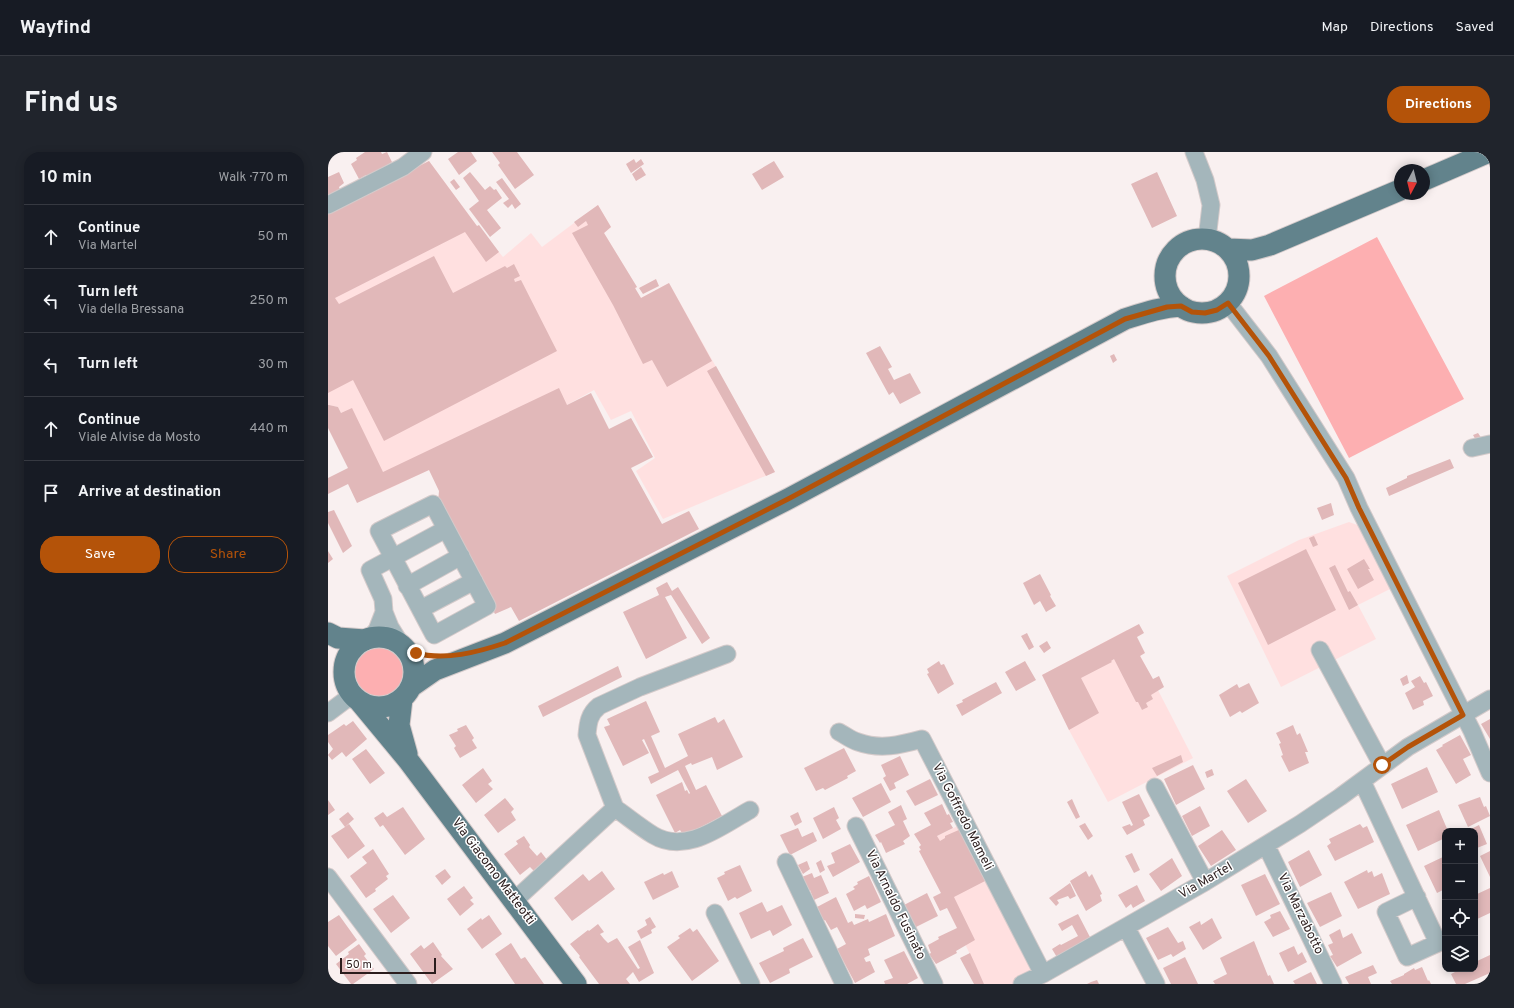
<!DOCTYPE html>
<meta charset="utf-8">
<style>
:root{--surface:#171b24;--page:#20242c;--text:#f1f3f6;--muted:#9ea1a6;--line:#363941;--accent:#b45309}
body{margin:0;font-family:Overpass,sans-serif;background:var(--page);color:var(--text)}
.controls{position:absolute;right:12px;bottom:12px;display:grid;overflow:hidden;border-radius:8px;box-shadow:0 2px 10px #0003}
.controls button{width:36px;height:36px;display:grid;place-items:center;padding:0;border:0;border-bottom:1px solid var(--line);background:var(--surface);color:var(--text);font:20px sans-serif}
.compass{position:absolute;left:1066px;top:12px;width:36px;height:36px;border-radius:50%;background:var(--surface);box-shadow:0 2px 10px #0003;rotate:187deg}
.scale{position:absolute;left:12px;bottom:10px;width:96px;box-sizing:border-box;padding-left:4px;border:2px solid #2b1d1d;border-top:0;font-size:11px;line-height:14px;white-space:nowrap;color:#2b1d1d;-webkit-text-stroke:3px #fff;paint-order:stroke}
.stop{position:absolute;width:12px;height:12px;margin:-9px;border:3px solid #b45309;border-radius:50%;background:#fff}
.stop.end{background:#b45309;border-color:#fff;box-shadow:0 1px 4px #0008}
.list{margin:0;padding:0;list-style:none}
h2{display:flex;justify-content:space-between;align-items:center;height:52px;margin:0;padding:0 16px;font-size:17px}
h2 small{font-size:13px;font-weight:400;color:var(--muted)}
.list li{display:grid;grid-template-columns:26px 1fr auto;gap:12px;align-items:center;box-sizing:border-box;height:64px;padding:0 16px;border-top:1px solid var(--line)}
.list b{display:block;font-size:15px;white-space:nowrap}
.list p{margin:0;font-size:13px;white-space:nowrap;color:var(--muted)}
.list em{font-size:13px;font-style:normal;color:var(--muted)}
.actions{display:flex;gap:8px;padding:12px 16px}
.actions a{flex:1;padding:9px 0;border:1px solid var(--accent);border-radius:16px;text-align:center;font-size:14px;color:var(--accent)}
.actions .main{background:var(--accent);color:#fff}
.icon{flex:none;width:22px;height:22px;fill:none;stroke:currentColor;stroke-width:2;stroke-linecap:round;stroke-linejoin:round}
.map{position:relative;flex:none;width:1162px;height:832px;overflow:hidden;border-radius:16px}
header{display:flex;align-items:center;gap:24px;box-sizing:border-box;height:56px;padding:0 20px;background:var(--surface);border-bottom:1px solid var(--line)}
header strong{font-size:19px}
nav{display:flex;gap:22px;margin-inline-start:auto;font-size:14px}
.intro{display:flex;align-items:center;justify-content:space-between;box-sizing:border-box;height:96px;padding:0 24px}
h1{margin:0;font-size:28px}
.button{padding:10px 18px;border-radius:16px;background:var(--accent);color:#fff;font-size:14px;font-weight:700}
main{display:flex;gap:24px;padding:0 24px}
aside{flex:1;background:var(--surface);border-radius:16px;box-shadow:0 2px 10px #0003}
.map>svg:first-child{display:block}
.built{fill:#ffe0e0}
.green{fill:#fdafb1}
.building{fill:#e1b8b9}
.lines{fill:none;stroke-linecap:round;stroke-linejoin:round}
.minor-casing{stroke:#d4caca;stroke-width:19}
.major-casing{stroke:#d4caca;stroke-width:23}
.minor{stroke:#a4b6bb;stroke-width:17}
.major{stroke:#62838c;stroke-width:21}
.route{stroke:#b45309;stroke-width:5}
.labels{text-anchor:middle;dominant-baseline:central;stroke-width:3;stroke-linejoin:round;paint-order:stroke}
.street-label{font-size:13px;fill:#2b1d1d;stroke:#fff}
</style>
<header>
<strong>Wayfind</strong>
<nav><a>Map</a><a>Directions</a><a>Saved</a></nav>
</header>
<div class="intro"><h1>Find us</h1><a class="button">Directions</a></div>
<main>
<aside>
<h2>10 min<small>Walk · 770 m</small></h2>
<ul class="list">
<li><svg class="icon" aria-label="ahead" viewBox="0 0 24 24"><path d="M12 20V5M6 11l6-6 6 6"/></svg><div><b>Continue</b><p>Via Martel</p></div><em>50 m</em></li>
<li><svg class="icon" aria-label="left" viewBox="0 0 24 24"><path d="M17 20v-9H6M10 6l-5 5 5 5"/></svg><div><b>Turn left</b><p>Via della Bressana</p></div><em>250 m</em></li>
<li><svg class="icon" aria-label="left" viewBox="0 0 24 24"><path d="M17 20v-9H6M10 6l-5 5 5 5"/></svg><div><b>Turn left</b></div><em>30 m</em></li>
<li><svg class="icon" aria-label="ahead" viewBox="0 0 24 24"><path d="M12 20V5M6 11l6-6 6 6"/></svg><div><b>Continue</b><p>Viale Alvise da Mosto</p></div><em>440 m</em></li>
<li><svg class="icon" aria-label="arrive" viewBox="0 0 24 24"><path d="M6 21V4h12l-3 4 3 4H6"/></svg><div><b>Arrive at destination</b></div></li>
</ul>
<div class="actions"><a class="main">Save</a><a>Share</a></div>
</aside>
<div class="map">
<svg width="1162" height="832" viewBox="0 0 1162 832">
<rect width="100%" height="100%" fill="#f9f0f0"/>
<path class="built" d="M 101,9 L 149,74 L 175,105 L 203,81 L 214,95 L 270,53 L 283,75 L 276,81 L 309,135 L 307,137 L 313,146 L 341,131 L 447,320 L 335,367 L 308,319 L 327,306 L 303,259 L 283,268 L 266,238 L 239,253 L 52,341 L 10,255 L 0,253 L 0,60 Z
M 1021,370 L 1032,374 L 1062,437 L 1030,453 L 1048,487 L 953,535 L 899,424 L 971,388 Z
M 799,478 L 865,606 L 780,650 L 741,578 L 714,523 Z
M 634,672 L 704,817 L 702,824 L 685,832 L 656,832 L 613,741 L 591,699 L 611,689 L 609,684 Z"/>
<path class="green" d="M 1049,85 L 1136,247 L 1021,306 L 936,144 Z
M23 520a28 28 0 1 1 56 0a28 28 0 1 1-56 0Z"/>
<path class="building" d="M 37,0 L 53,0 L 54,2 L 59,0 L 64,10 L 39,25 L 38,23 L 31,27 L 23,12 L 29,8 L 28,6 Z
M 130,0 L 143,0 L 149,9 L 131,23 L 120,7 Z
M 164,0 L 189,0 L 206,23 L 187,37 L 170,13 L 172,11 Z
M 306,7 L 308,11 L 313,7 L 316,12 L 303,21 L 298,12 Z
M 101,9 L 149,74 L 151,73 L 171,100 L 158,110 L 137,80 L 7,146 L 11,152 L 106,104 L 125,141 L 177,114 L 179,116 L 186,112 L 192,124 L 186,127 L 187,130 L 193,128 L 229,199 L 56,289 L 25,228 L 0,241 L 0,60 Z
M 446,9 L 456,25 L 434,38 L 424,22 Z
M 313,15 L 318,23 L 308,29 L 304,22 Z
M 11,20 L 16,31 L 11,35 L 12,38 L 0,44 L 0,25 Z
M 142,20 L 157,38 L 162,34 L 166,38 L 168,37 L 174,46 L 159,58 L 173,76 L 162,85 L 141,57 L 151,49 L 135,26 Z
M 829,20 L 849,64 L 824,76 L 803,32 Z
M 174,26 L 193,52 L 187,57 L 184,52 L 180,56 L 175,51 L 181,47 L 168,30 Z
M 126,27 L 132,35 L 128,38 L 122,30 Z
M 270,53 L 283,75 L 276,81 L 309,135 L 307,136 L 313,146 L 341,131 L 384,209 L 339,235 L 324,208 L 315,212 L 285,153 L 244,81 L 260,73 L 258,69 L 250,75 L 246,70 Z
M 328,127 L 331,134 L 315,142 L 311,136 Z
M 552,194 L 564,215 L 560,217 L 566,228 L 582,221 L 593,241 L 572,252 L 565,240 L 561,243 L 538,201 Z
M 786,202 L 789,208 L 785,211 L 782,204 Z
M 388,214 L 447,320 L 438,324 L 379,219 Z
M 231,236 L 239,253 L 263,241 L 281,277 L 303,266 L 325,305 L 303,316 L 334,372 L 361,359 L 371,377 L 191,469 L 183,455 L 167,462 L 117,364 L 100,346 L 103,343 L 110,350 L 111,339 L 101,318 L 29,351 L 20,332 L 0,342 L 0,326 L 20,316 L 0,276 L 0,253 L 1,253 L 10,255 L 13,261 L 24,256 L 55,320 Z
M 1150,281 L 1154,287 L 1149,290 L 1145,283 Z
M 1122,307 L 1126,316 L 1061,344 L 1058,336 L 1079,326 L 1079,324 Z
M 1003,351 L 1006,363 L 994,368 L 989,356 Z
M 6,358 L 24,394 L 15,401 L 0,371 L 0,360 Z
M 986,384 L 990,393 L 985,395 L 981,386 Z
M 978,397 L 1008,458 L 940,493 L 910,431 Z
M 0,399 L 5,407 L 0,411 Z
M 1036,407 L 1042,417 L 1040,417 L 1046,428 L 1030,437 L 1019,417 Z
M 1007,413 L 1020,440 L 1022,439 L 1030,453 L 1021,458 L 1001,416 Z
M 712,422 L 723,443 L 722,444 L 728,454 L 718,460 L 712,449 L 706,453 L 695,431 Z
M 339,430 L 344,439 L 350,435 L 382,486 L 374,492 L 343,443 L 337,445 L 359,486 L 318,507 L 295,460 L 331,443 L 328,436 Z
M 811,472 L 816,481 L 809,485 L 817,501 L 812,504 L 825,527 L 831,524 L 836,535 L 823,543 L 825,547 L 818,551 L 820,555 L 814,558 L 810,550 L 808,550 L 786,507 L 783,509 L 784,510 L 753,526 L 771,561 L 741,578 L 714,523 Z
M 699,481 L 706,495 L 701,498 L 693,484 Z
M 719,489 L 723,496 L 716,501 L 711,494 Z
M 611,509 L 613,513 L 616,512 L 626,532 L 610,542 L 599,522 L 601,521 L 599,517 Z
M 697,509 L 708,528 L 688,539 L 677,520 Z
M 290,514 L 294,525 L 215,565 L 210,554 Z
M 1079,523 L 1081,531 L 1075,534 L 1072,527 Z
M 1092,524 L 1096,531 L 1098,530 L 1105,544 L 1095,549 L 1096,553 L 1085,558 L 1077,541 L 1087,535 L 1083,529 Z
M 668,530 L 674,541 L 634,564 L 628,553 L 635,550 L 634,548 Z
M 921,531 L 931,551 L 914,561 L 912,559 L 902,565 L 891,543 L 909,532 L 911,536 Z
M 318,549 L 332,580 L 323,584 L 337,616 L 360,604 L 350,582 L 387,565 L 390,571 L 396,567 L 415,605 L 389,618 L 384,605 L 364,613 L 363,611 L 357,614 L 368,638 L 378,633 L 394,664 L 356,684 L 352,678 L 347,681 L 328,643 L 354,630 L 357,639 L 359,638 L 361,642 L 362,641 L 350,618 L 323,632 L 320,625 L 331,620 L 316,587 L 314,588 L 321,601 L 295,614 L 276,575 L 282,573 L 279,567 Z
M 1162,567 L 1162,587 L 1153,572 Z
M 25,569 L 39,587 L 18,605 L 14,600 L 4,608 L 0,603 L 5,597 L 0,590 L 0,583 L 16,572 L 18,574 Z
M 138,573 L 146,586 L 144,588 L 149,596 L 132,606 L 126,596 L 128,594 L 121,583 L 130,579 L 129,577 Z
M 965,573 L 969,583 L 972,581 L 980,600 L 977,600 L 981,611 L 961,620 L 953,604 L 955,603 L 951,592 L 953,591 L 948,581 Z
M 1132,583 L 1143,603 L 1135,607 L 1143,623 L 1128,632 L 1108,598 L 1115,594 L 1114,593 Z
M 516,596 L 528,619 L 519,624 L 520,626 L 497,638 L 495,636 L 488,639 L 476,616 Z
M 38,597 L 57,621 L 42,632 L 24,607 Z
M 853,603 L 855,610 L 829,624 L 824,616 Z
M 572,604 L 581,623 L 566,631 L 568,636 L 562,639 L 555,626 L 558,624 L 553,613 Z
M 865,613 L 877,637 L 848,653 L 836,627 Z
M 1099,615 L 1110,640 L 1074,657 L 1063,632 Z
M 155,616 L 164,629 L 160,632 L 165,637 L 148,651 L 134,633 Z
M 884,617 L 886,623 L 879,626 L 877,620 Z
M 602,627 L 610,643 L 587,654 L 578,639 Z
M 918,627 L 939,659 L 920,671 L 899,639 Z
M 553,631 L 563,650 L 535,665 L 524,646 Z
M 811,642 L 822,664 L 815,668 L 817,673 L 799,683 L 794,675 L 802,672 L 803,674 L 805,673 L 794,650 Z
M 1152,645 L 1156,655 L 1158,654 L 1162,664 L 1140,675 L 1130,653 Z
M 177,646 L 186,657 L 183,660 L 188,668 L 170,681 L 156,663 Z
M 744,647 L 752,665 L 748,667 L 739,650 Z
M 0,648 L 7,658 L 0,663 Z
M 614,652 L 619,663 L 621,662 L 625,670 L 622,671 L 625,676 L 609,684 L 612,689 L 617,686 L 617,684 L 633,677 L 659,728 L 626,745 L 647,788 L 628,799 L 629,801 L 608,812 L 601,802 L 603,801 L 600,793 L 611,787 L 610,785 L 629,776 L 619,756 L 612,759 L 605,745 L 613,741 L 591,699 L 593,698 L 591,695 L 593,693 L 586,682 L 603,673 L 596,661 Z
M 573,653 L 579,667 L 575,669 L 582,684 L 575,689 L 577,692 L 558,701 L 553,690 L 552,691 L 547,683 L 567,673 L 560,660 Z
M 872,654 L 882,674 L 864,684 L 854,664 Z
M 75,655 L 97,687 L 77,703 L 55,673 L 52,675 L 46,666 L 55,660 L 59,665 Z
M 506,655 L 511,666 L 508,668 L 513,677 L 495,687 L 485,666 Z
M 1111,658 L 1120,679 L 1117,679 L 1117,686 L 1090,699 L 1078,673 Z
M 20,660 L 26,667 L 17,675 L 21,672 L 37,694 L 20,707 L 3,684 L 17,675 L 11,667 Z
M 470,660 L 474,670 L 467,674 L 462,664 Z
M 757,671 L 765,684 L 760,688 L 751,674 Z
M 1032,672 L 1035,676 L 1039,674 L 1046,690 L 1007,709 L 999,694 L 1003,691 L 1001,687 Z
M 1151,673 L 1159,692 L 1149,696 L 1147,691 L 1147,679 L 1142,679 L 1141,678 Z
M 470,676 L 474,685 L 485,680 L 489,689 L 462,703 L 452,683 Z
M 894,678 L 908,698 L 883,714 L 870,694 Z
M 196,684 L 202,693 L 201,695 L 209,704 L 213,700 L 220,709 L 207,720 L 202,715 L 192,723 L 176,702 L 190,692 L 188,689 Z
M 522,692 L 532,710 L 505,725 L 499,714 L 507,711 L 503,701 Z
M 45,697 L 61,722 L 58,724 L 60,727 L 47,737 L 48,739 L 38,746 L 22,724 L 39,711 L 34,705 Z
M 981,698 L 994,723 L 972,735 L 960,710 Z
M 1162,699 L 1162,725 L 1152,704 Z
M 804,701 L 812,718 L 806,721 L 797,704 Z
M 1117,704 L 1117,737 L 1109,741 L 1096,714 Z
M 844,706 L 854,724 L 833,739 L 821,722 Z
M 493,708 L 497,718 L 492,721 L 488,711 Z
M 479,709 L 482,717 L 475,722 L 470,713 Z
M 412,713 L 424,739 L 409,747 L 407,745 L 400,749 L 389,726 L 397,722 L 396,720 Z
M 117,717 L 123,725 L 114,733 L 107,724 Z
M 1039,718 L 1040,721 L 1044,719 L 1046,725 L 1054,721 L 1062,742 L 1030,757 L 1016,730 Z
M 274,719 L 287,737 L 244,769 L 226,746 L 255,722 L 261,729 Z
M 344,719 L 351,735 L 325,748 L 316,730 L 335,721 L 336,723 Z
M 758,719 L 761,725 L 764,722 L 774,742 L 772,743 L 774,749 L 758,759 L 742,729 Z
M 484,721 L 486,726 L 493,723 L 501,741 L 486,748 L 482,738 L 480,739 L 474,725 Z
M 937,722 L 952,752 L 928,764 L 913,733 Z
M 541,724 L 553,750 L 539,757 L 537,753 L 526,759 L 518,742 L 527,737 L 525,735 L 530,732 L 529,730 Z
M 742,731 L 748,744 L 742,747 L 740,744 L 729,748 L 731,751 L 728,754 L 721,746 Z
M 809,733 L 817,749 L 805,756 L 803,752 L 798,756 L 790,743 Z
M 136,734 L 145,746 L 142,748 L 146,752 L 132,764 L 119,747 Z
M 1162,736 L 1162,761 L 1147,768 L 1147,743 Z
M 1003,740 L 1014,764 L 992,775 L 979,751 Z
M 599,741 L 610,764 L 588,775 L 576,753 Z
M 65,743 L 82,766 L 63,781 L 45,757 Z
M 508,745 L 520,771 L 524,769 L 526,773 L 540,767 L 541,770 L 558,762 L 567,784 L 540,797 L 542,803 L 536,806 L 538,810 L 542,809 L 547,820 L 527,831 L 509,797 L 518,792 L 509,775 L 503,778 L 497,768 L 495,769 L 489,755 Z
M 434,750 L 439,760 L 454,753 L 464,773 L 445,784 L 442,778 L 423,787 L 411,761 Z
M 952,759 L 962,777 L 945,785 L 936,770 L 943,766 L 942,763 Z
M 527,762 L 537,763 L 536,767 L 527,766 Z
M 750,762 L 764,789 L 730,807 L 724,797 L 732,792 L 733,793 L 750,784 L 744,773 L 734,779 L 730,772 Z
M 11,763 L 29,788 L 8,804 L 0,794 L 0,770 Z
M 161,763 L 174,782 L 154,797 L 139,777 L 153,766 L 154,768 Z
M 322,765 L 328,775 L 323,778 L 324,781 L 313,787 L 309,779 L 319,773 L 317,768 Z
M 884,766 L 894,786 L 875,798 L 861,775 L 872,769 L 873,773 Z
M 270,772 L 276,780 L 272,782 L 276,787 L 280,791 L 289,786 L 310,817 L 312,816 L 300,795 L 312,788 L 326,821 L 311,830 L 305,820 L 298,827 L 302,832 L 271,832 L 251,805 L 252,804 L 242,792 L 260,778 L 261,779 Z
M 840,775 L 850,791 L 855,789 L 858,797 L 845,805 L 843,802 L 830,808 L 818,786 Z
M 362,776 L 365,780 L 369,777 L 391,809 L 364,829 L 339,795 L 352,786 L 350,784 Z
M 1012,777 L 1015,786 L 1024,781 L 1034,801 L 1009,815 L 1002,804 L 1005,803 L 1000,793 L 1005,791 L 1001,783 Z
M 475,786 L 485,805 L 461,817 L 462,821 L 442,831 L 431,811 L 456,799 L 455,796 Z
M 926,789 L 940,824 L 942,823 L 946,832 L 887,832 L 885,829 L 899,822 L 892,806 Z
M 105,790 L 114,803 L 113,804 L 125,817 L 104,832 L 82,802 L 93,793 L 96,797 Z
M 183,791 L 193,807 L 197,805 L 216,832 L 187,832 L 167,802 Z
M 31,792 L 38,802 L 36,804 L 46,817 L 25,832 L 23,832 L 8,812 L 21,802 L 20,800 Z
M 966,794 L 970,803 L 974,800 L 979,810 L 960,820 L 951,801 Z
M 576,799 L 590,826 L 579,832 L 557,832 L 556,829 L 565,826 L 556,808 Z
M 642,801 L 648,814 L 656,832 L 646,832 L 632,806 Z
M 1162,803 L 1162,821 L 1137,832 L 1128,832 L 1123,822 L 1133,817 L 1147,817 L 1147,810 Z
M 857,805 L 870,832 L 843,832 L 835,816 Z
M 1045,813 L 1049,821 L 1040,825 L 1043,832 L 1021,832 L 1017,825 Z
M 1094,815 L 1100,829 L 1101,828 L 1103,832 L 1064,832 L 1062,829 L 1076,823 L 1076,822 L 1086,816 L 1087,818 Z
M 983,820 L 989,832 L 967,832 L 965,829 Z
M 769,828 L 771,832 L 759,832 L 763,830 Z"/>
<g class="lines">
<defs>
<path id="minor" d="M 866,0 L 877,28 L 883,53 L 879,87
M 0,53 L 75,15 L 95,0
M 900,151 L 941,204 L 1018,326 L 1031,356 L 1144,579 L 1162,621
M 1144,296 L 1162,292
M 105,352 L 159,454 L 106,483 L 51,379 Z
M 79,434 L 133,404
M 93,457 L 146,429
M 42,486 L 49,478 L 56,460
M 72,491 L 62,475 L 56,460 L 55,447 L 42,418 L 118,377
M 992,498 L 1054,613
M 0,561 L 24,543
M 511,580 C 517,583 523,588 530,590 C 552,598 572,593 594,587 L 715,822
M 1034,629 L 1110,791 L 1079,805 L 1058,760 L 1089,745
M 827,635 L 877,730
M 287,656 L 259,583 C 260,571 261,562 271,554 L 312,535 L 399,502
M 528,674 L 606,832
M 938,693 L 1005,832
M 458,710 L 516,832
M 0,725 L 80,832
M 187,748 L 287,656 C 300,665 312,675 325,683 C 358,703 393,674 422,658
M 387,761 L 423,832
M 798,775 L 828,832
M 694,832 L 715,822 L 877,730 L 972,672 L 1012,645 L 1080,595 L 1162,547"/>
<path id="major" d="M 1096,28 L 1161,0
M837 124a37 37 0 1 1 74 0a37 37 0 1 1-74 0Z
M 900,97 L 924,98 L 942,93 L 1072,38
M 0,481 L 10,486 L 37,488
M16 520a35 35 0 1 1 70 0a35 35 0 1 1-70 0Z
M 84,534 L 107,518 L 177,491 L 462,346 L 797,167 C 816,161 833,155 853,154
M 74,547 L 71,573 L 79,602
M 32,550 L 80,608 L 248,832"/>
</defs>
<use href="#minor" class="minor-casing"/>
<use href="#major" class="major-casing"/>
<use href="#minor" class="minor"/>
<use href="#major" class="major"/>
</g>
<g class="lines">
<path class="route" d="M 88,501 C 117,509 150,500 177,491 L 462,346 L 797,167 L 839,155 L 853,154 L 864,160 L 877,161 L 889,158 L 900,151 L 941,204 L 1018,326 L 1031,356 L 1135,563 L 1080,595 L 1054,613"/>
</g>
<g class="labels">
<g class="street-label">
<text transform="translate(634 665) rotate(63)">Via Goffredo Mameli</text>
<text transform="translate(165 720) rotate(53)">Via Giacomo Matteotti</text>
<text transform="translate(878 729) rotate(-30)">Via Martel</text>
<text transform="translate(567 753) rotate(64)">Via Arnaldo Fusinato</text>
<text transform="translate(972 762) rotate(64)">Via Marzabotto</text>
</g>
</g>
</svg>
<div class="controls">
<button>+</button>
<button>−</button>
<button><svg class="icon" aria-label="locate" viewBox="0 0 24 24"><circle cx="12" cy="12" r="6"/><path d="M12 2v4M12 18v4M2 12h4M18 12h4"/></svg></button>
<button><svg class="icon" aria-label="layers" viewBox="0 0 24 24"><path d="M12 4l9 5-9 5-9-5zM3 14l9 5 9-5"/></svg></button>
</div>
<svg class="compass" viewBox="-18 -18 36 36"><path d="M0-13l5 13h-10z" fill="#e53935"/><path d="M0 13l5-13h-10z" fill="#9ea1a6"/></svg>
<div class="scale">50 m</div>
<div class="stop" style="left:1054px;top:613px"></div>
<div class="stop end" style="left:88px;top:501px"></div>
</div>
</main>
